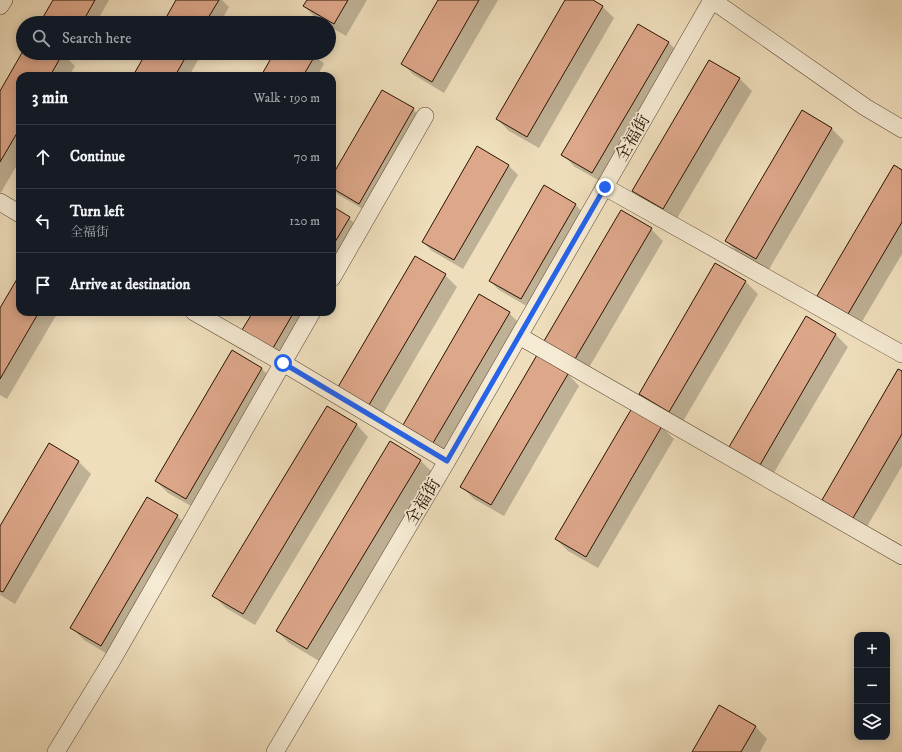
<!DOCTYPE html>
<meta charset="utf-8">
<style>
:root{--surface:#171b24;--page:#20242c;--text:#f1f3f6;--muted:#9ea1a6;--line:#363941}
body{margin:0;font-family:"IM FELL DW Pica","Noto Serif SC",serif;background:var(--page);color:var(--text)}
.controls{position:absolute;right:12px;bottom:12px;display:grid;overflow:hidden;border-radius:8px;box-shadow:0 2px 10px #0003}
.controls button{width:36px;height:36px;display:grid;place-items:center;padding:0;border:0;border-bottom:1px solid var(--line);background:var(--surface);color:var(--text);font:20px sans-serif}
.stop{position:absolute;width:12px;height:12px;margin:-9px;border:3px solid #2563eb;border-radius:50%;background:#fff}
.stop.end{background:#2563eb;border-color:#fff;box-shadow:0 1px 4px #0008}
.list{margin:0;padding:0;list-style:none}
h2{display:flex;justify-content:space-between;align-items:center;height:52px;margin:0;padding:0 16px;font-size:17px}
h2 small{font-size:13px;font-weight:400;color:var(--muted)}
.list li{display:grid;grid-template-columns:26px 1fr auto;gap:12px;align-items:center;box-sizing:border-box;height:64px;padding:0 16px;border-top:1px solid var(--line)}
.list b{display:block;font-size:15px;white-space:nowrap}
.list p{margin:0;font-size:13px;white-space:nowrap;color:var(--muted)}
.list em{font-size:13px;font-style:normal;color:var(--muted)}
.icon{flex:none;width:22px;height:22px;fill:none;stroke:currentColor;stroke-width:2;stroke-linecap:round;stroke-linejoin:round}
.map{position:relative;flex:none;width:902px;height:752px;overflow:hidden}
.search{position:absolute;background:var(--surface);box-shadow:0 2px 10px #0003;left:16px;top:16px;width:320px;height:44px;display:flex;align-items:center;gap:10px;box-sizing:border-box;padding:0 14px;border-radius:22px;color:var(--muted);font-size:15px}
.panel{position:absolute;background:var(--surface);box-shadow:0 2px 10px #0003;left:16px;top:72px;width:320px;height:244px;border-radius:12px}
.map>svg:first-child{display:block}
.shadow{fill:#0003}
.building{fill:#dda78a;stroke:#291200}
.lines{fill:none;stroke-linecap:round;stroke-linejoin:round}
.minor-casing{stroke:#5a452f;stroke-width:18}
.minor{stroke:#f5ead3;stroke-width:17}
.route{stroke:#2563eb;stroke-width:5}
.labels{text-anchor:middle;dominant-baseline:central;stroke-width:3.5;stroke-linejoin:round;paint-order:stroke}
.street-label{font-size:17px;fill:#291200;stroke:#f5ead3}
</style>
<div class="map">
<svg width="902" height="752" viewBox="0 0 902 752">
<rect width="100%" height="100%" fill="#efdebc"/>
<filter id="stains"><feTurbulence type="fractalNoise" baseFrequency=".005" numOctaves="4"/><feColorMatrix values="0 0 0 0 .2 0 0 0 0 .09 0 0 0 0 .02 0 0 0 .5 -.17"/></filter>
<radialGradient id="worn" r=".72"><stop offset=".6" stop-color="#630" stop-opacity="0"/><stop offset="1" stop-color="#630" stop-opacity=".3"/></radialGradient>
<path class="shadow" d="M 54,0 L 109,0 L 96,23 L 47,23 L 43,19 Z
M 177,0 L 222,0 L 229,7 L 220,23 L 164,23 Z
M 308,0 L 367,0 L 346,36 L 329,26 L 329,23 L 325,23 L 316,18 L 304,6 Z
M 439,0 L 498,0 L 444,93 L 414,75 L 402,63 Z
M 567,0 L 591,0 L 602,6 L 614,18 L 539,148 L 509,131 L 497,119 Z
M 668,42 L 680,54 L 605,184 L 575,167 L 563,155 Z
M 23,53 L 62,53 L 75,66 L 69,76 L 20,76 L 20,160 L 0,194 L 0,93 Z
M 147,53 L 202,53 L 189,76 L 137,76 L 135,74 Z
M 275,53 L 312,53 L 324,64 L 317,76 L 262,76 Z
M 740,79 L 752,91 L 676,220 L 646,203 L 634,191 Z
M 413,109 L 422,118 L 368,212 L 337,194 L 332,189 L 332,178 Z
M 802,111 L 832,129 L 844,141 L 768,271 L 738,253 L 726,241 Z
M 509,166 L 518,175 L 463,269 L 432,251 L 423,242 Z
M 902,171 L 902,254 L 860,325 L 830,308 L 818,296 Z
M 575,204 L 584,214 L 530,308 L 499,290 L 490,281 Z
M 332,208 L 349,218 L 361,230 L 332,279 Z
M 651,229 L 663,241 L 587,371 L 558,353 Z
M 716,264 L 746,282 L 758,294 L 682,423 L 652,406 L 640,394 Z
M 445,275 L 457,287 L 381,417 L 352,399 Z
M 20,276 L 20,312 L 58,312 L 7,399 L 0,395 L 0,310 Z
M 254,312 L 313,312 L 285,359 L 255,342 Z
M 509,313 L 521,325 L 446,454 L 416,437 Z
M 806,317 L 836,335 L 848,347 L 772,476 L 742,459 Z
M 232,351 L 262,369 L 274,381 L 198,510 L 168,493 L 156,481 Z
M 902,372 L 902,466 L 865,530 L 835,512 L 823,500 Z
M 568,374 L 579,386 L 504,516 L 474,499 L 462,487 Z
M 327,407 L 357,425 L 368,437 L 255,625 L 226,608 L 214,596 Z
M 632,409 L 662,427 L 674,439 L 598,568 L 568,551 L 556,539 Z
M 49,444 L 79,462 L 91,474 L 15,604 L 0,595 L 0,528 Z
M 420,460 L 432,472 L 319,661 L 289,643 L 277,631 Z
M 148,499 L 177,516 L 189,528 L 114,658 L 84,640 L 72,628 Z
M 719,706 L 756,727 L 767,739 L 760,752 L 693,752 Z"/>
<path class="building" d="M 53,0 L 95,0 L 82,23 L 48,23 L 42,19 Z
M 176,0 L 219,0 L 205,23 L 163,23 Z
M 307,0 L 348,0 L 334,24 L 303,6 Z
M 438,0 L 479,0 L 432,82 L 401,64 Z
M 565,0 L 593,0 L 603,6 L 527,137 L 496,119 Z
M 638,24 L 669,42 L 592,173 L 561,155 Z
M 23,51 L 23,53 L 63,53 L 50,76 L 20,76 L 20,128 L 0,162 L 0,91 Z
M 146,53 L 188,53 L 175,76 L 137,76 L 134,74 Z
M 274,53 L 314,53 L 316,54 L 303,76 L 261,76 Z
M 709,60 L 740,78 L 663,209 L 632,191 Z
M 382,90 L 414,108 L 359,204 L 332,188 L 332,176 Z
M 802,110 L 832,128 L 756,259 L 725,241 Z
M 477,146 L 509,165 L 454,260 L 422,242 Z
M 894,165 L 902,170 L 902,222 L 848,314 L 817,296 Z
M 544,185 L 576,204 L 521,299 L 489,281 Z
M 332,206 L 350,217 L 332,247 Z
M 621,210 L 652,228 L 575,359 L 544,341 Z
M 415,256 L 446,274 L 369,405 L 338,387 Z
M 715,263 L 746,281 L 669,412 L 639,394 Z
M 20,274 L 20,312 L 39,312 L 0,379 L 0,308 Z
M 479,294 L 510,312 L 433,443 L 403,425 Z
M 253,312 L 294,312 L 273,348 L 242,330 Z
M 806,316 L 836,334 L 760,465 L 729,447 Z
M 232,350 L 262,368 L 186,499 L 155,481 Z
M 537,355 L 568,374 L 491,505 L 460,487 Z
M 898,369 L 902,371 L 902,434 L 853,518 L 822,500 Z
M 327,406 L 357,424 L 243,614 L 212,596 Z
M 632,408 L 662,426 L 586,557 L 555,539 Z
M 390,441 L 421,460 L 307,649 L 276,631 Z
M 49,443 L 79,461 L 3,592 L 0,591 L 0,526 Z
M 147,497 L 178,515 L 101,646 L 70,628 Z
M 719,705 L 756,726 L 741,752 L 692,752 Z"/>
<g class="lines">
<defs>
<path id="minor" d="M 712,0 L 865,107 L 902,129
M 0,6 L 4,0
M 605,187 L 902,354
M 0,202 L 20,214
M 332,278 L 425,116
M 194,312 L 283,363 L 447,461
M 519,336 L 902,556
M 56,752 L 111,662 L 312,312
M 275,752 L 447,461 L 712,0"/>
</defs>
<use href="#minor" class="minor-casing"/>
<use href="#minor" class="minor"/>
</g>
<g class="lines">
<path class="route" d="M 283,363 L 447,461 L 605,187"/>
</g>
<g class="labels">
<g class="street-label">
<text transform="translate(633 138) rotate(-60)">全福街</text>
<text transform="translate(423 502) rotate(-59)">全福街</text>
</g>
</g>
<rect width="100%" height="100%" filter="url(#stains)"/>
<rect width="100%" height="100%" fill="url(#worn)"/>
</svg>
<div class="controls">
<button>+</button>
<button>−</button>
<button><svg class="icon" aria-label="layers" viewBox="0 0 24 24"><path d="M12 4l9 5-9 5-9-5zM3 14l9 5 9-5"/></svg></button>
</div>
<div class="stop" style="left:283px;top:363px"></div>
<div class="stop end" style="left:605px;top:187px"></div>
<div class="search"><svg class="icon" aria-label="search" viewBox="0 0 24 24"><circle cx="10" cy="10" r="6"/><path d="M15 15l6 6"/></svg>Search here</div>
<section class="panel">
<h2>3 min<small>Walk · 190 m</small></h2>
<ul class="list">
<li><svg class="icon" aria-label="ahead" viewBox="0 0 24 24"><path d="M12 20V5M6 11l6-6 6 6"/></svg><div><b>Continue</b></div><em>70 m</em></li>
<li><svg class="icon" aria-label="left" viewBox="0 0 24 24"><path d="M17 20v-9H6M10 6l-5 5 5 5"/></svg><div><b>Turn left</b><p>全福街</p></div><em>120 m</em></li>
<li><svg class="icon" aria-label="arrive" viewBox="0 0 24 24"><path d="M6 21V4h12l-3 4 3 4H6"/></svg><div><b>Arrive at destination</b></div></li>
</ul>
</section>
</div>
